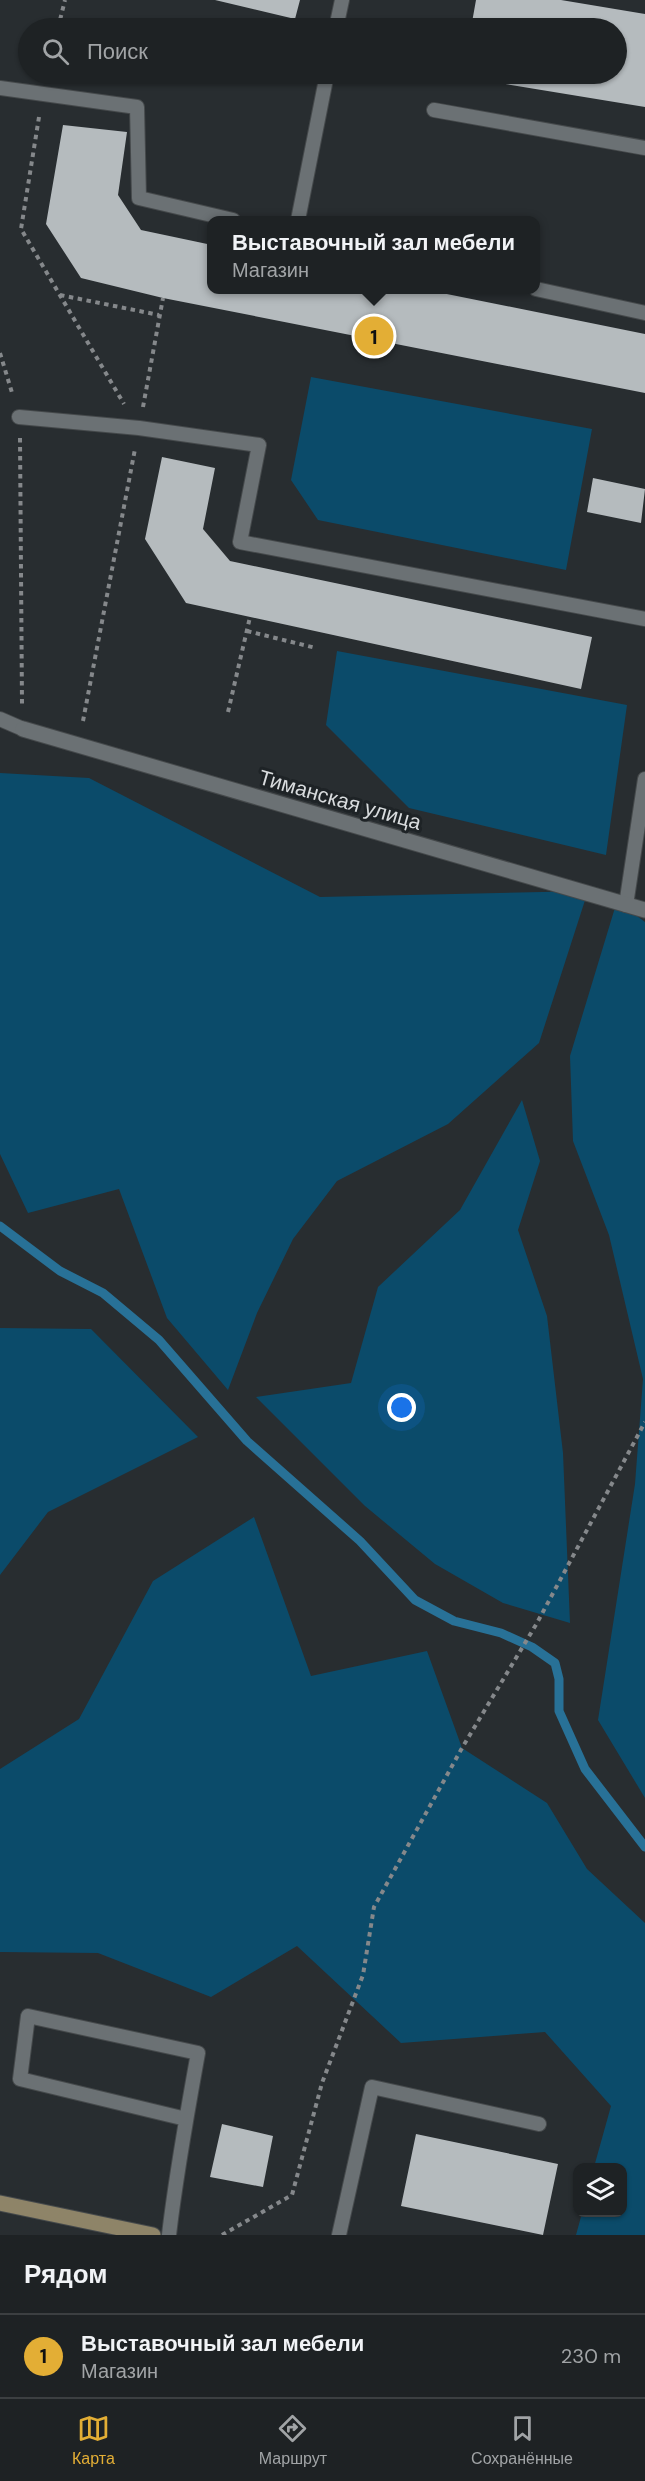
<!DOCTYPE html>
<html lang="ru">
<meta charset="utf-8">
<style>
:root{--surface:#1e2224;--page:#2b2f31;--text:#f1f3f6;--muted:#a1a4a6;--line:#3c3f41;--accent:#e3ae35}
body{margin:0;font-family:"DM Sans",sans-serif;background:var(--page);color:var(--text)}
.controls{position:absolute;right:18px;bottom:18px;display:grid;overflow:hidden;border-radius:12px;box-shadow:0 2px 4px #0004}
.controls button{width:54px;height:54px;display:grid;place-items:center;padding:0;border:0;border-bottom:2px solid var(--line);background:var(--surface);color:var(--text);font:30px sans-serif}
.you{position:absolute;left:402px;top:1408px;width:21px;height:21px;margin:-15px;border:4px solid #fff;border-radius:50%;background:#1a73e8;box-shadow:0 0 0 9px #1a73e833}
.badge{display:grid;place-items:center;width:39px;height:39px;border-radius:50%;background:var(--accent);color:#111;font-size:20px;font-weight:700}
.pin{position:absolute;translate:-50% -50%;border:3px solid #fff;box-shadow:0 2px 6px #0006}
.popup{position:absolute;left:207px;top:216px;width:333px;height:78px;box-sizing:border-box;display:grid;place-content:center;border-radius:12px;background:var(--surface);filter:drop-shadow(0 2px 4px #0005);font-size:20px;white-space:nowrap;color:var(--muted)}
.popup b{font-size:22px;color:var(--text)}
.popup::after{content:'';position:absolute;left:50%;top:100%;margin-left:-12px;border:12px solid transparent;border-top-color:var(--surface)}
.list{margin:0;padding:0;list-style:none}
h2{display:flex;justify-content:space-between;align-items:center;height:78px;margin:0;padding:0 24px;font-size:26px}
h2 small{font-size:20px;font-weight:400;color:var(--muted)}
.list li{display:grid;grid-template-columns:39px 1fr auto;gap:18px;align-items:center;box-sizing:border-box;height:84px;padding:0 24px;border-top:2px solid var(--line)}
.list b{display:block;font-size:22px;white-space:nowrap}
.list p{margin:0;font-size:20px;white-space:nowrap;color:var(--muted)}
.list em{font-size:20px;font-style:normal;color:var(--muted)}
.icon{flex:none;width:33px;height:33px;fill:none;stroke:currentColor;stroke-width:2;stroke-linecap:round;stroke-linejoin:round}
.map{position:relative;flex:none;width:645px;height:2235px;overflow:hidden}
.search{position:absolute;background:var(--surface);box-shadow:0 2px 4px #0004;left:18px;right:18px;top:18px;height:66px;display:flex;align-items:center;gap:15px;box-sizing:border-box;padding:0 21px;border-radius:33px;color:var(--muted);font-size:22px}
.sheet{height:162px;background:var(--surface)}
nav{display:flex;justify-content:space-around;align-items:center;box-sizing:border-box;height:84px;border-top:2px solid var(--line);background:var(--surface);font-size:16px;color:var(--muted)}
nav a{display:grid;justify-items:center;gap:3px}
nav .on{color:var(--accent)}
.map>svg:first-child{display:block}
.green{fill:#0b4b6a}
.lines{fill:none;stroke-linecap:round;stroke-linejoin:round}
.stream{stroke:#287197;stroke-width:9}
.building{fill:#b5bbbe}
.service-casing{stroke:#45494b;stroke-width:16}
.minor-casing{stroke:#45494b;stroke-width:17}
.secondary-casing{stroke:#45494b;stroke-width:17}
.path{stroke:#85888b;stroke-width:4;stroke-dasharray:4.5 4.5;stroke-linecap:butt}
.service{stroke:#6b7174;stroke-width:14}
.minor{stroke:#6b7174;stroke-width:15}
.secondary{stroke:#8e8468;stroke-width:15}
.labels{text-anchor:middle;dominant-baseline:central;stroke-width:6;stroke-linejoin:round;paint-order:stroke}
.street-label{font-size:21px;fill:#d9dcde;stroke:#1e2326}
</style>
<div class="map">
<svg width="645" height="2235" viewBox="0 0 645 2235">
<rect width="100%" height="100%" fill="#282d30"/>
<path class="green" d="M 311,377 L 592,429 L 566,570 L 318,520 L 291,480 Z
M 337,651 L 627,705 L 606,855 L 409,808 L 326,725 Z
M 0,773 L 89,778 L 320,897 L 588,891 L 539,1043 L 448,1124 L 337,1181 L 293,1239 L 257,1313 L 228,1390 L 167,1318 L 119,1189 L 28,1213 L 0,1154 Z
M 617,901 L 645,922 L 645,1798 L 598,1720 L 635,1484 L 643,1379 L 609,1235 L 573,1141 L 570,1056 Z
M 522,1100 L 540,1161 L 518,1230 L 547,1316 L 563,1453 L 570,1623 L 503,1603 L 435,1564 L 365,1506 L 256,1397 L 351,1383 L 378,1287 L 460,1210 Z
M 0,1328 L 91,1329 L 198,1437 L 48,1512 L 0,1575 Z
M 254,1517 L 311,1676 L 427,1651 L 462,1748 L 547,1803 L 587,1869 L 645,1923 L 645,2235 L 576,2235 L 582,2213 L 622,2212 L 622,2168 L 594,2167 L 611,2106 L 545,2032 L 401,2043 L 297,1946 L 211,1997 L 98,1953 L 0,1952 L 0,1769 L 79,1719 L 153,1581 Z"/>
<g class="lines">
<path class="stream" d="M 0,1226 L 60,1271 L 103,1293 L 159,1340 L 247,1441 L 360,1541 L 415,1600 L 454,1621 L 501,1633 L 532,1647 L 555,1663 L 559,1679 L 559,1711 L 585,1769 L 645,1847"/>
</g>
<path class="building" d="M 215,0 L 300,0 L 295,19 Z
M 476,0 L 561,0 L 645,14 L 645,107 L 463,77 L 463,74 L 616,74 L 616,28 L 471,28 Z
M 63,125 L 127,132 L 118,195 L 141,230 L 212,245 L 212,290 L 427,290 L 645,334 L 645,393 L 163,298 L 81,278 L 46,224 Z
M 162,457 L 215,468 L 203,529 L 230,561 L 592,637 L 581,689 L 186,603 L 145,539 Z
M 593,478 L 645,489 L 641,523 L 587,512 Z
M 222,2124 L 273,2136 L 263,2187 L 210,2177 Z
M 416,2134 L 558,2164 L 543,2235 L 401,2206 Z"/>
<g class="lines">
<defs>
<path id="service" d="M 336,28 L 342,0
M 0,88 L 137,107 L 139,198 L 233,220
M 434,110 L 645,148
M 298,220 L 327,74
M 536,289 L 645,313
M 19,417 L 139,428 L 259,445 L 240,542 L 645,619
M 0,719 L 23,729
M 626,905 L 645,779
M 169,2235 C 176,2174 187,2114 198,2053 L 28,2016 L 20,2079 L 186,2119
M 339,2235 L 372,2087 L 539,2124"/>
<path id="minor" d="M 23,729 L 645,910"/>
<path id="secondary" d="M 0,2203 L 153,2235"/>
</defs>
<use href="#service" class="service-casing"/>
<use href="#minor" class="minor-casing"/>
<use href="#secondary" class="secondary-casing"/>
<path class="path" d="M 58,28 L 65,0
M 39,117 L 21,229 L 124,404
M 60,295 L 159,315
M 0,353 L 13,396
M 143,407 L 163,298
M 20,438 L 22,704
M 247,631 L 316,648
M 228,712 L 250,617
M 83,721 L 135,449
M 222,2235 L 292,2195 L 322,2083 L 363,1975 L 374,1907 L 462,1748 L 537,1623 L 645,1422"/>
<use href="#service" class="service"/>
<use href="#minor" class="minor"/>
<use href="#secondary" class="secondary"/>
</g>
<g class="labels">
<g class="street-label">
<text transform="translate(340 800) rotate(16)">Тиманская улица</text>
</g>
</g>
</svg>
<div class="controls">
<button><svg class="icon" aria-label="layers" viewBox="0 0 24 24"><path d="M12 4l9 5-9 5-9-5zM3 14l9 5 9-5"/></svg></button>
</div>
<div class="you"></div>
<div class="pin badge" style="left:374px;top:336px">1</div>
<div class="popup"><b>Выставочный зал мебели</b>Магазин</div>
<div class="search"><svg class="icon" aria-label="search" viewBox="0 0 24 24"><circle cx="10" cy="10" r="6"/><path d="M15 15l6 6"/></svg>Поиск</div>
</div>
<section class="sheet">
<h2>Рядом<small></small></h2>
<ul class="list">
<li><span class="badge">1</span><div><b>Выставочный зал мебели</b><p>Магазин</p></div><em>230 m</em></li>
</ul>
</section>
<nav>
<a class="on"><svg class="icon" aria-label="map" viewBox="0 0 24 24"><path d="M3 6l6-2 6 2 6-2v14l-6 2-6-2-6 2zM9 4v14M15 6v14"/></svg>Карта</a>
<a><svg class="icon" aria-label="directions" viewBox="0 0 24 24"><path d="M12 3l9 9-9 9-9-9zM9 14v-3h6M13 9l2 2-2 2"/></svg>Маршрут</a>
<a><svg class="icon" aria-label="saved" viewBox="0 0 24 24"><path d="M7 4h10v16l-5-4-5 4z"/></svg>Сохранённые</a>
</nav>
